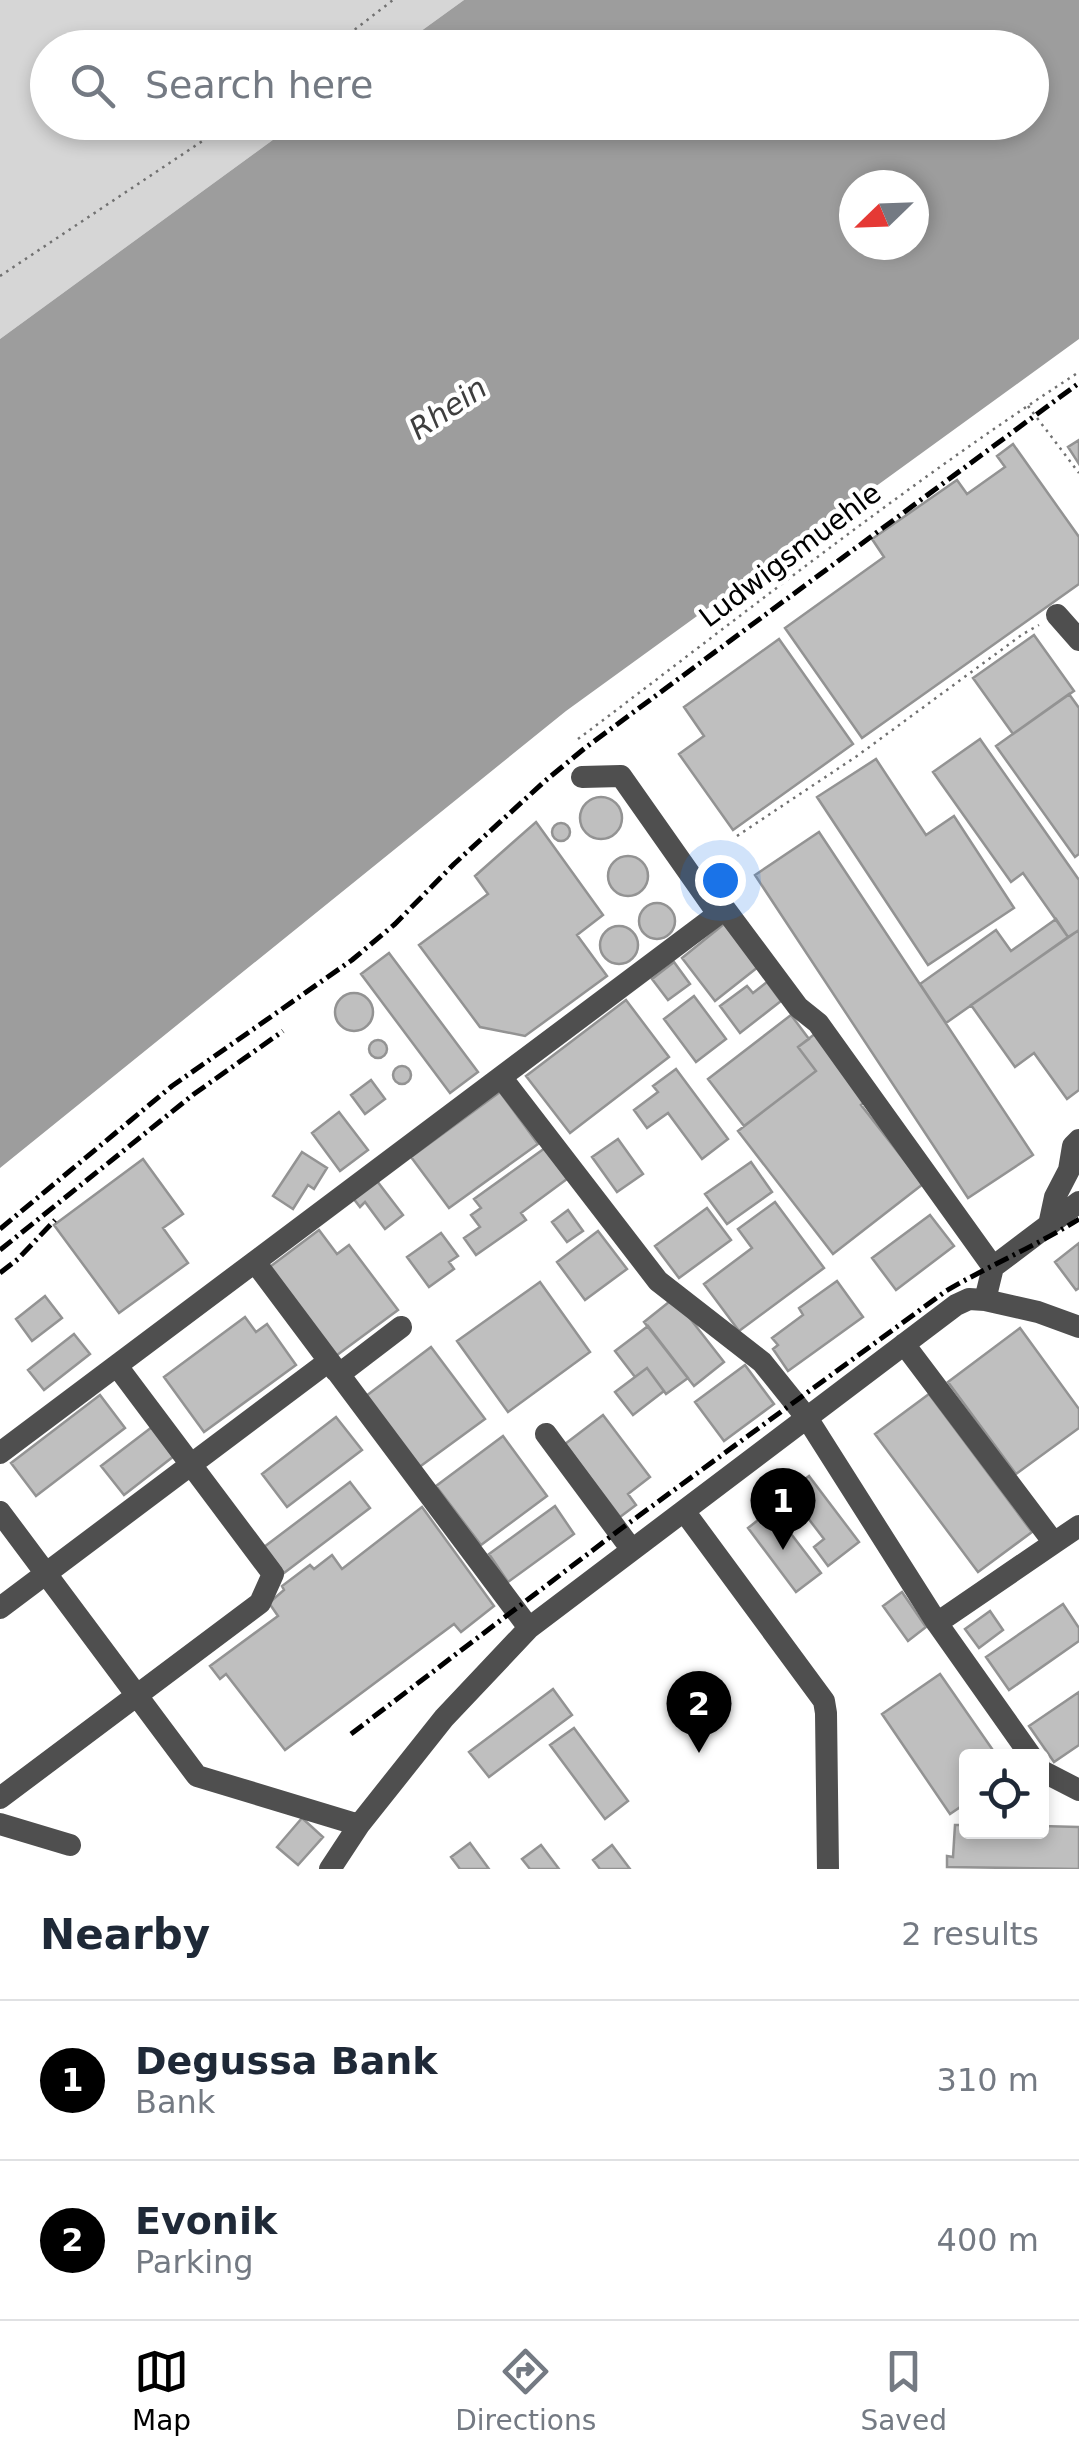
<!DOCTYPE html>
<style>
:root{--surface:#fff;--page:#f6f6f7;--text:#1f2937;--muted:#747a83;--line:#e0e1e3;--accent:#000}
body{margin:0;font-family:"DejaVu Sans",sans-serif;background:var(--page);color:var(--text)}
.controls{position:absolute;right:30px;bottom:30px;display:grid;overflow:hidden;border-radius:10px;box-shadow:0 5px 15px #0003}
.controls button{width:90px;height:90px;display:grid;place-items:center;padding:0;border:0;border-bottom:2px solid var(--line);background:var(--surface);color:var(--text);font:50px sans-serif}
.compass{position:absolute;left:839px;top:170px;width:90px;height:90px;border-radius:50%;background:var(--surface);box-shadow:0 5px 15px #0003;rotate:247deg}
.you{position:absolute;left:720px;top:880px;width:35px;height:35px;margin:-25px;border:8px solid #fff;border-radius:50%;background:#1a73e8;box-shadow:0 0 0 15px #1a73e833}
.badge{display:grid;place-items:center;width:65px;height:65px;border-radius:50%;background:var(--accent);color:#fff;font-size:32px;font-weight:700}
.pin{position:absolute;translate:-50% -82px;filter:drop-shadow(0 2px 5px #0008)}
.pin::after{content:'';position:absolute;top:52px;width:35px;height:30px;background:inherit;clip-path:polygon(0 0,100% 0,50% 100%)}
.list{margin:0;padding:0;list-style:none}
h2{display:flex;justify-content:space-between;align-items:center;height:130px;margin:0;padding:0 40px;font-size:42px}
h2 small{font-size:32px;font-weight:400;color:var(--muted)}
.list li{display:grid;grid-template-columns:65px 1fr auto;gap:30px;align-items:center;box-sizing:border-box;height:160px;padding:0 40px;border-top:2px solid var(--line)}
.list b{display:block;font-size:38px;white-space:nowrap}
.list p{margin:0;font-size:32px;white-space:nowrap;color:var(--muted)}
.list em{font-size:32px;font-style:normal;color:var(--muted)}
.icon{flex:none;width:55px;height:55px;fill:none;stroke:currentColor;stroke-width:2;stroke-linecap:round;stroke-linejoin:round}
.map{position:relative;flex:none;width:1079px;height:1869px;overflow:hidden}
.search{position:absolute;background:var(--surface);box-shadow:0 5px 15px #0003;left:30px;right:30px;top:30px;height:110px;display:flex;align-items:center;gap:25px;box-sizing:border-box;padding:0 35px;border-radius:55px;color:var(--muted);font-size:38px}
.sheet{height:450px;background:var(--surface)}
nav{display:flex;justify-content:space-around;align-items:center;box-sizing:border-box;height:140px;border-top:2px solid var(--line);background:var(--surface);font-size:28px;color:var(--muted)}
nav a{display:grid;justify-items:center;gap:5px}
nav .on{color:var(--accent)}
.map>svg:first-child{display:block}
.green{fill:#d6d6d6}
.water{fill:#9d9d9d;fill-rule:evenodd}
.building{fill:#bfbfbf;stroke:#939393;stroke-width:2.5}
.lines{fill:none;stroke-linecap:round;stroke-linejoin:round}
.path{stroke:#717171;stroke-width:2.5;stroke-dasharray:2.5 5;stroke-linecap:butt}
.minor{stroke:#4f4f4f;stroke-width:22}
.rail{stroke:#000;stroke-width:5;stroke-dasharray:15 5 2.5 5;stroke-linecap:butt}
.labels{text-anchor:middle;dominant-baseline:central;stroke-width:9;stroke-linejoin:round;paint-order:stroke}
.street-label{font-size:28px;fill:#000;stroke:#fff}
.water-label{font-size:30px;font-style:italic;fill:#3e3e3e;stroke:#fff}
</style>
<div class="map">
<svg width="1079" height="1869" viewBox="0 0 1079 1869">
<rect width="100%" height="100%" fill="#fff"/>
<path class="green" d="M 0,0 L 464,0 L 399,47 L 48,48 L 48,122 L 296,123 L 0,339 Z"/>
<path class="water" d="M 464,0 L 1079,0 L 1079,339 L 566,711 L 0,1168 L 0,339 L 296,123 L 1032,122 L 1032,48 L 399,47 ZM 854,185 L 914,185 L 914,245 L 854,245 Z"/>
<path class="building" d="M 1079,440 L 1079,464 L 1068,447 Z
M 1013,444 L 1079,537 L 1079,584 L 862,738 L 785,628 L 884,557 L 872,539 L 957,480 L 967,494 L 1005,467 L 997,456 Z
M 1034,635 L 1074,691 L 1013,734 L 973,678 Z
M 779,639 L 853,744 L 733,830 L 679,754 L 704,736 L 684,707 Z
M 1069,694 L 1079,708 L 1079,854 L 1075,857 L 996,746 Z
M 980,739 L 1079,880 L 1079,930 L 1068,937 L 1023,873 L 1011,882 L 933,772 Z
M 876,759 L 926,835 L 954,816 L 1014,908 L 928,965 L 817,797 Z
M580 818a21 21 0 1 1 42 0a21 21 0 1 1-42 0Z
M 536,822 L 603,915 L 577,935 L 607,976 L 525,1036 L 480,1027 L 419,945 L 488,894 L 475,876 Z
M552 832a9 9 0 1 1 18 0a9 9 0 1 1-18 0Z
M 819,832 L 1033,1155 L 968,1198 L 755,875 Z
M608 876a20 20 0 1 1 40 0a20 20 0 1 1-40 0Z
M639 921a18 18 0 1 1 36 0a18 18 0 1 1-36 0Z
M 1056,919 L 1068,937 L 946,1023 L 920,984 L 996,930 L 1011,951 Z
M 724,924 L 758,967 L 715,1001 L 682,958 Z
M600 945a19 19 0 1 1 38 0a19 19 0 1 1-38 0Z
M 1079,930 L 1079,1090 L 1067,1099 L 1034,1053 L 1015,1067 L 971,1005 Z
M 389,953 L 478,1072 L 450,1093 L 361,974 Z
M 674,962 L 690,984 L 668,1000 L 652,979 Z
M 767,982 L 781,1001 L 740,1033 L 720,1006 L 747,986 L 753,993 Z
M335 1012a19 19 0 1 1 38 0a19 19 0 1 1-38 0Z
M 694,996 L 726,1039 L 696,1062 L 664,1019 Z
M 626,1000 L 669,1057 L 570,1133 L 526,1076 Z
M 791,1015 L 809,1039 L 798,1047 L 816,1071 L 744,1126 L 708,1079 Z
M 816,1033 L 868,1100 L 861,1105 L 923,1184 L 833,1254 L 738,1131 L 816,1071 L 798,1047 Z
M369 1049a9 9 0 1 1 18 0a9 9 0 1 1-18 0Z
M393 1075a9 9 0 1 1 18 0a9 9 0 1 1-18 0Z
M 676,1069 L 728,1139 L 702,1159 L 668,1113 L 647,1128 L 634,1110 L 658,1092 L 653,1086 Z
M 371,1080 L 385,1099 L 365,1114 L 351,1095 Z
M 500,1092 L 538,1144 L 449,1208 L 411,1157 Z
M 339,1112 L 368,1150 L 340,1171 L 312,1133 Z
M 618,1139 L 643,1174 L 617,1192 L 592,1157 Z
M 545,1148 L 567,1179 L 521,1213 L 526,1220 L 476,1255 L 464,1238 L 480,1227 L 471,1215 L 481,1208 L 474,1199 Z
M 302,1152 L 327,1168 L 314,1189 L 308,1185 L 293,1209 L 273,1196 Z
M 143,1159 L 183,1214 L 163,1228 L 188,1263 L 119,1313 L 54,1225 Z
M 751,1162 L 772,1192 L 727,1224 L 705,1194 Z
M 377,1181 L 403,1215 L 385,1229 L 365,1202 L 360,1207 L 353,1198 Z
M 775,1202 L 824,1268 L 739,1331 L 704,1284 L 752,1248 L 738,1229 Z
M 707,1208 L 731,1240 L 679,1278 L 655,1246 Z
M 568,1210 L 583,1231 L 567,1242 L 552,1222 Z
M 930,1215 L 954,1246 L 896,1290 L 872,1258 Z
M 319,1230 L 337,1254 L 349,1245 L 398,1310 L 333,1358 L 267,1269 Z
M 598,1231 L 627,1269 L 585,1300 L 557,1262 Z
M 441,1233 L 458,1256 L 449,1262 L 454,1269 L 429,1287 L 407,1257 Z
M 1079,1243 L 1079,1288 L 1076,1290 L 1055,1262 Z
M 837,1281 L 863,1317 L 788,1371 L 773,1349 L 778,1345 L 772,1338 L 803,1315 L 799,1308 Z
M 540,1282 L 590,1352 L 508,1412 L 457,1341 Z
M 45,1296 L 62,1318 L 32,1341 L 16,1319 Z
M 674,1298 L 724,1362 L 694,1386 L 644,1322 Z
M 245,1317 L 256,1332 L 267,1324 L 296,1365 L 204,1432 L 164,1377 Z
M 648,1326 L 688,1378 L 666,1394 L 647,1368 L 635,1377 L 615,1351 Z
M 1020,1328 L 1079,1409 L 1079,1428 L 1016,1474 L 948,1382 Z
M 74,1334 L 90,1354 L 44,1390 L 28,1370 Z
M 431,1347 L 485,1419 L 418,1468 L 366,1396 Z
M 745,1365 L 774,1404 L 724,1441 L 695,1402 Z
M 647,1368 L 664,1391 L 633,1415 L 615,1392 Z
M 929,1394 L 1032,1532 L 978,1572 L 875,1434 Z
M 100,1395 L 125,1428 L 36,1496 L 11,1463 Z
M 603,1415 L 650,1477 L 628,1494 L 636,1505 L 620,1517 L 565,1444 Z
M 336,1417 L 362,1450 L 287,1507 L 262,1474 Z
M 152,1427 L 174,1456 L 124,1495 L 101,1466 Z
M 503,1436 L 547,1496 L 481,1545 L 436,1486 Z
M 809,1476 L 859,1542 L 828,1566 L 814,1547 L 824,1539 L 788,1492 Z
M 350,1482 L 370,1508 L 284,1573 L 264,1547 Z
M 555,1506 L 574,1534 L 508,1582 L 489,1554 Z
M 422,1507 L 494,1606 L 461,1632 L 454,1624 L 285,1750 L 226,1674 L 220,1679 L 210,1666 L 278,1616 L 269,1603 L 284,1590 L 282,1586 L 310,1565 L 314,1569 L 332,1555 L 342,1569 Z
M 772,1509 L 821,1573 L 796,1592 L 748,1528 Z
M 902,1592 L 926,1627 L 908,1641 L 883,1606 Z
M 1063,1604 L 1079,1628 L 1079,1641 L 1009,1690 L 986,1657 Z
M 990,1611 L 1003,1630 L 979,1648 L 965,1629 Z
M 940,1674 L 997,1756 L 966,1756 L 966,1803 L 950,1814 L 882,1714 Z
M 553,1689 L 572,1715 L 489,1777 L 469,1752 Z
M 1079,1692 L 1079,1745 L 1054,1762 L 1029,1726 Z
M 574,1728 L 628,1801 L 605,1819 L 550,1745 Z
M 302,1818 L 323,1837 L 298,1865 L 277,1847 Z
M 955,1825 L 966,1825 L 966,1832 L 1042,1832 L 1042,1826 L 1079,1827 L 1079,1869 L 947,1867 L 947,1856 L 953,1857 Z
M 470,1843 L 489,1869 L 460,1869 L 451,1857 Z
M 541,1845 L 559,1869 L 530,1869 L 522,1859 Z
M 612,1845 L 630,1869 L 600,1869 L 593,1860 Z"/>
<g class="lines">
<path class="path" d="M 331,48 L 393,0
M 0,276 L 231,122
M 1028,406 L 1079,473
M 578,739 C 743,615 906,484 1079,372
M 737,836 L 857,756 L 1023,634 L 1039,625"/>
<path class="minor" d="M 1057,615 L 1079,640
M 582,777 L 621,776 L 718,914
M 501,1077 L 658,1281 L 762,1362 L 807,1418 L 937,1623 L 1054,1543
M 1049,1225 L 1055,1197 L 1069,1170 L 1073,1146 L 1079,1140
M 255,1262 L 529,1628
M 985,1300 L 1038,1312 L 1079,1327
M 904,1344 L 1054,1543 L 1079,1526
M 336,1371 L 346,1369 L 401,1327
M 546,1434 L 632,1550
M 0,1453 L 725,909 L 798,1007 L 818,1023 L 993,1267 L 1079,1202
M 684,1511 L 824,1701 L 826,1713 L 828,1869
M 0,1512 L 197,1776 L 359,1825
M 0,1608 L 329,1361
M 937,1623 L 1031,1756
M 1042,1771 L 1079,1790
M 0,1798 L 260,1603 L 273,1574 L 117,1366
M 0,1824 L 70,1845
M 330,1869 L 359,1825 L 444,1718 L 529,1628 L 956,1305 L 969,1299 L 985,1300 L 993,1267"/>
<path class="rail" d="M 0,1229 L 172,1086 L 352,960 L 395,924 L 454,864 L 545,781 L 585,748 L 1079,383
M 0,1250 L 194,1094 L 283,1031
M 0,1273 L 18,1259 L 55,1220
M 351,1734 L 618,1531 L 946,1291 C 990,1265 1036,1246 1079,1219"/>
</g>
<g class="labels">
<g class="street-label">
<text transform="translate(790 555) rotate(-37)">Ludwigsmuehle</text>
</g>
<g class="water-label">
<text transform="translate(448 408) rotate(-34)">Rhein</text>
</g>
</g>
</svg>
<div class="controls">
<button><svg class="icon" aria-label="locate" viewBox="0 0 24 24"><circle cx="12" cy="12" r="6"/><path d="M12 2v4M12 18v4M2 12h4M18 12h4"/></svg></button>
</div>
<svg class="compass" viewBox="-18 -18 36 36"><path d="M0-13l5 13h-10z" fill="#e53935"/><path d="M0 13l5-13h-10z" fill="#747a83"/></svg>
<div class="you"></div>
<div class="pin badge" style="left:783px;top:1550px">1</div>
<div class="pin badge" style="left:699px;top:1753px">2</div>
<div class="search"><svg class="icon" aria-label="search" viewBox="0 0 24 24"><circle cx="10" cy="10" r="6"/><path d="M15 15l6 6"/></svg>Search here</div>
</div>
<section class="sheet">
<h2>Nearby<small>2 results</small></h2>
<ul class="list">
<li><span class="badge">1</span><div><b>Degussa Bank</b><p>Bank</p></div><em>310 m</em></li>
<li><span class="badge">2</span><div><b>Evonik</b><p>Parking</p></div><em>400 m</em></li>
</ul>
</section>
<nav>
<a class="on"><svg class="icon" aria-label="map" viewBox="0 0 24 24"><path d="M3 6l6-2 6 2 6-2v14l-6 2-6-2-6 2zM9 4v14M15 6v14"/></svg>Map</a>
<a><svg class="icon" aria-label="directions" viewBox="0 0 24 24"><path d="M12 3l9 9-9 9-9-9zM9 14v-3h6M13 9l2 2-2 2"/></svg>Directions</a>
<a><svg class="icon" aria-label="saved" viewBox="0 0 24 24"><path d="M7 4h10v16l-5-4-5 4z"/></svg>Saved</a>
</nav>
